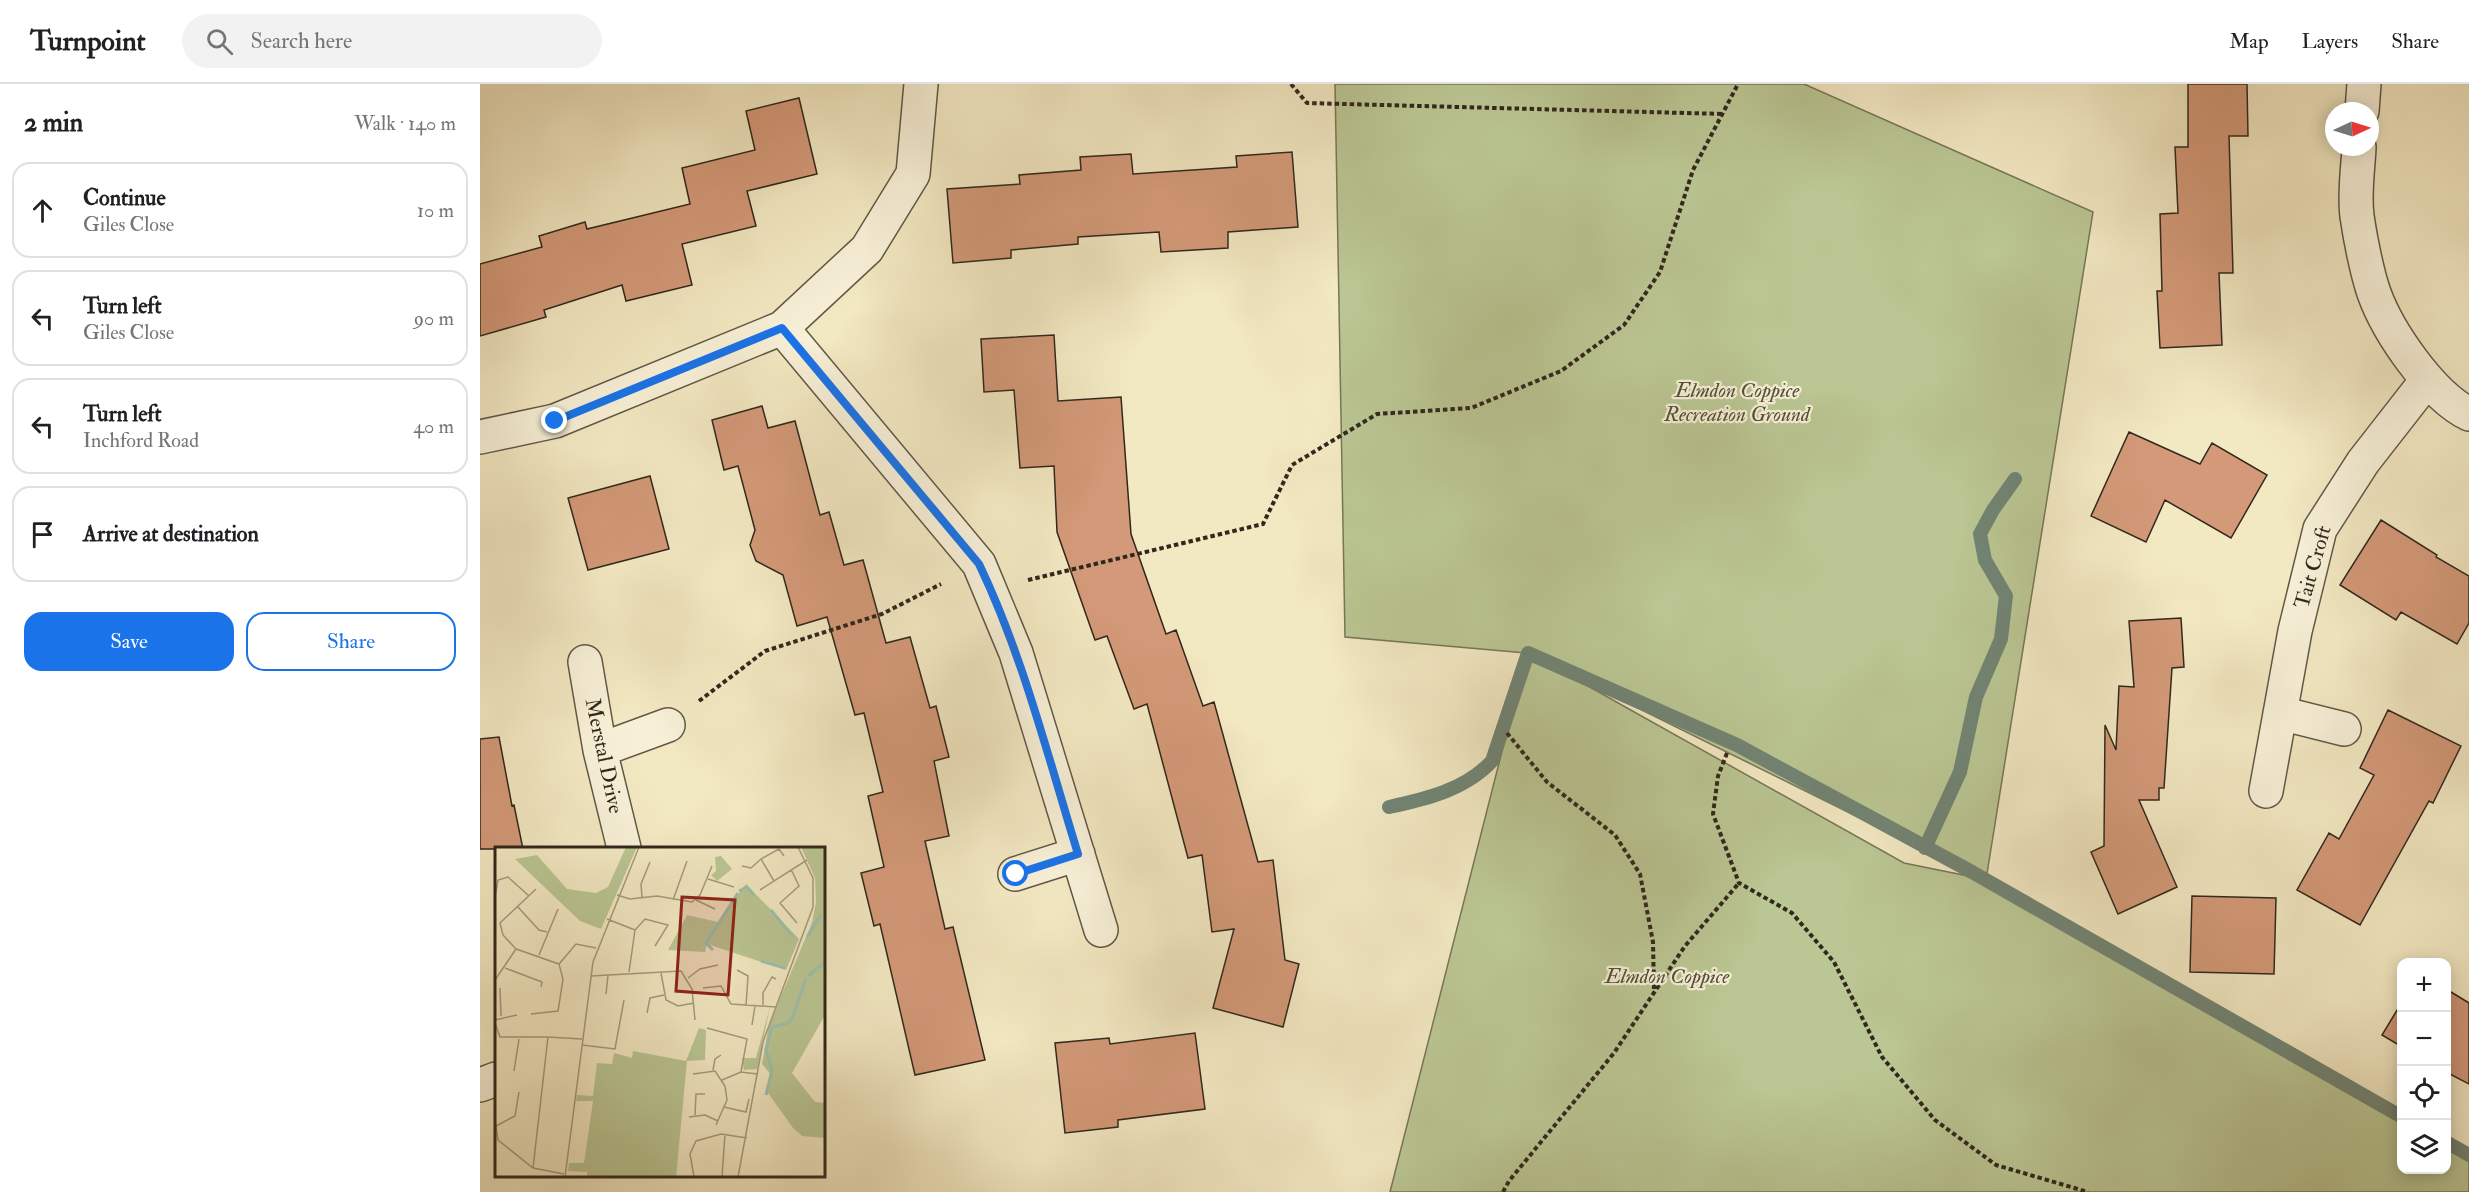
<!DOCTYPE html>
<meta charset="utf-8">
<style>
:root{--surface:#fff;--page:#f2f2f2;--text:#202124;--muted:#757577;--line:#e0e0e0;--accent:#1a73e8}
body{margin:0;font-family:"IM FELL Double Pica",serif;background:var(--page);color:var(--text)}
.controls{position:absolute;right:18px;bottom:18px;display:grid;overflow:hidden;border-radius:12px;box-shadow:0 3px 15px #0003}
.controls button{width:54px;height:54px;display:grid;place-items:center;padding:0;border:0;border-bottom:2px solid var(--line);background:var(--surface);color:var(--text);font:30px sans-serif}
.compass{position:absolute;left:1845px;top:18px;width:54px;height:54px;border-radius:50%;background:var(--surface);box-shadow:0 3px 15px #0003;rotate:86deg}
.stop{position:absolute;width:18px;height:18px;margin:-14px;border:4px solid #1a73e8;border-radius:50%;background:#fff}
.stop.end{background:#1a73e8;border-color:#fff;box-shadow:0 2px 6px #0008}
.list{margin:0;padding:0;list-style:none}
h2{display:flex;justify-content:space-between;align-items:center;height:78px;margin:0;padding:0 24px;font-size:26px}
h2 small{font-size:20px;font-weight:400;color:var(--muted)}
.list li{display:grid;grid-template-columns:39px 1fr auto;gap:18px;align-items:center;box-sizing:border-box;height:96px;margin:0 12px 12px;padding:0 12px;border:2px solid var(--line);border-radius:18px}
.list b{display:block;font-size:22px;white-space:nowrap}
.list p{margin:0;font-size:20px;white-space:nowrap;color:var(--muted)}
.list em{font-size:20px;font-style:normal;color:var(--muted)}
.actions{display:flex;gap:12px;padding:18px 24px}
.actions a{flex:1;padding:14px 0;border:2px solid var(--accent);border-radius:18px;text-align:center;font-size:21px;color:var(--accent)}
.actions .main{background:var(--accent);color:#fff}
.icon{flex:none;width:33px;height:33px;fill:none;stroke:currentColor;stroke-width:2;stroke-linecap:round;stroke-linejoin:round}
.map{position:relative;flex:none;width:1989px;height:1108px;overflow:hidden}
header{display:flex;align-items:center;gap:36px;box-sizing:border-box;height:84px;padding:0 30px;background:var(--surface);border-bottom:2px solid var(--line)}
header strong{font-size:28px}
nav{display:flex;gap:33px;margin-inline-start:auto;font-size:21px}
.search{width:420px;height:54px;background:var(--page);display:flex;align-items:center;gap:15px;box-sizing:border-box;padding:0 21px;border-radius:33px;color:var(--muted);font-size:22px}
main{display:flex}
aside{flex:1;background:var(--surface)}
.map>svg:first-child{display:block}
.green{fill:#bac693;stroke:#767758;stroke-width:1.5;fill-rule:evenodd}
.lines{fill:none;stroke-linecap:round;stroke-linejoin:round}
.stream{stroke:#718474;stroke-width:14}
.building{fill:#d39978;stroke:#31281d;stroke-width:1.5}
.minor-casing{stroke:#615846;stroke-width:36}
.path{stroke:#31281d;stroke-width:4;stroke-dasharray:4.5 3;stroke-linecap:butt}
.minor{stroke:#f7f0d7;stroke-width:33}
.route{stroke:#1a73e8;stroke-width:8}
.labels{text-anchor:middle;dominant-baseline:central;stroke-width:4.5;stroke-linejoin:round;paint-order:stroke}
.park-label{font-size:21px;font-style:italic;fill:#53503a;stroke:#f7f0d7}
.street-label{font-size:21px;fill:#31281d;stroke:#f7f0d7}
.inset-river{fill:none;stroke:#9cc1ae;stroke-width:3}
.inset-road{fill:none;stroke:#a59b80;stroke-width:1.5}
.view{fill:#8f2418;fill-opacity:0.15;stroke:#8f2418;stroke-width:3}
.inset-edge{fill:none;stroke:#31281d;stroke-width:3}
</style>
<header>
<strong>Turnpoint</strong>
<div class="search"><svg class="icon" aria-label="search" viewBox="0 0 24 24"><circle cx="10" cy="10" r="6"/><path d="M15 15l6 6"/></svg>Search here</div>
<nav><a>Map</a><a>Layers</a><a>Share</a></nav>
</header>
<main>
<aside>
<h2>2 min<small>Walk · 140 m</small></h2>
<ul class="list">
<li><svg class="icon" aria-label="ahead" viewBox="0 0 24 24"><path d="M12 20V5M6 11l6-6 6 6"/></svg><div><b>Continue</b><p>Giles Close</p></div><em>10 m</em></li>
<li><svg class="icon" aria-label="left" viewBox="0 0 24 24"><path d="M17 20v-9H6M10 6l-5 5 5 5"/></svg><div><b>Turn left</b><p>Giles Close</p></div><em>90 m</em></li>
<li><svg class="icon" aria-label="left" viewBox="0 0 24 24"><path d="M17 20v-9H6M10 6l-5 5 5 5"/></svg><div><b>Turn left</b><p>Inchford Road</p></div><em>40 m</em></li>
<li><svg class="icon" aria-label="arrive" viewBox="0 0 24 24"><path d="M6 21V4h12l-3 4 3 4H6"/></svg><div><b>Arrive at destination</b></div></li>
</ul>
<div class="actions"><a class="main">Save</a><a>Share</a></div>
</aside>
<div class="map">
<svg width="1989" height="1108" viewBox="0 0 1989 1108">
<rect width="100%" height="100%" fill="#f2e8c2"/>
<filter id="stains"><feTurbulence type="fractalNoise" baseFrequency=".00333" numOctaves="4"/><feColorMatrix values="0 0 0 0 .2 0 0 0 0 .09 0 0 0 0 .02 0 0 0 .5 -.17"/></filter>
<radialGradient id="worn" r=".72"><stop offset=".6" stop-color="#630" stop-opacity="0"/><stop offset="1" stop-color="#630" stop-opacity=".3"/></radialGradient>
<path class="green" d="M 855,0 L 1324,0 L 1613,128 L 1506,796 L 1859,998 L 1921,1031 L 1922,1086 L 1966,1086 L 1967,1054 L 1989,1066 L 1989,1108 L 910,1108 L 1047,569 L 865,553 ZM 1065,578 L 1503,795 L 1424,779 Z"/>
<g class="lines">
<path class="stream" d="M 909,723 C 946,715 985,706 1012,677 L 1048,569 L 1257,661 L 1492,788 L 1922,1033
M 1445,764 L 1480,688 L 1496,613 L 1521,555 L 1526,512 L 1505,476 L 1500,450 L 1513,426 L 1535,395
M 1966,1058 L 1989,1071"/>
</g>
<path class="building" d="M 1708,0 L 1767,0 L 1768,52 L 1749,52 L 1753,189 L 1739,189 L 1742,261 L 1680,264 L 1677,207 L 1682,207 L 1680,130 L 1698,129 L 1695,63 L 1708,63 Z
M 319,14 L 337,90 L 267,107 L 276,142 L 202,160 L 212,201 L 146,217 L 142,201 L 64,226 L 66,233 L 0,252 L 0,180 L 62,163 L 59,152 L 105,138 L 107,145 L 210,120 L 202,84 L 275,66 L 266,27 Z
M 812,68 L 818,143 L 748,148 L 748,164 L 681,168 L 679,148 L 598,153 L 598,160 L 531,166 L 531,174 L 473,179 L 467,105 L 540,100 L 539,91 L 601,86 L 600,73 L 651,70 L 653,90 L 757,83 L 756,72 Z
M 574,251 L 578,317 L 641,313 L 651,450 L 686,550 L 696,546 L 723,622 L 734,618 L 778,778 L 793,776 L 805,876 L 819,880 L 803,943 L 733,924 L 754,845 L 732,848 L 722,771 L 708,774 L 667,620 L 654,625 L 627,552 L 615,556 L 577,448 L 574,382 L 540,384 L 534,306 L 504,308 L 501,255 Z
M 282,322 L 288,344 L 315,337 L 340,431 L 349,428 L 364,481 L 383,476 L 406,559 L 430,553 L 450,624 L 456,622 L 469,673 L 454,677 L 469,752 L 445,757 L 465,845 L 473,843 L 505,976 L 435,991 L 400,840 L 394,842 L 381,789 L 404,783 L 388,712 L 403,708 L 384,629 L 375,631 L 347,533 L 317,542 L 303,491 L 276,477 L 270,461 L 275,446 L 258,382 L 244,386 L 232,336 Z
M 1649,348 L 1720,380 L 1732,359 L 1787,391 L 1751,454 L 1685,416 L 1666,458 L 1611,432 Z
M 170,392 L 189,465 L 108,486 L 88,414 Z
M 1901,436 L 1957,471 L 1956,473 L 1989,492 L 1989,539 L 1977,560 L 1921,528 L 1916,536 L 1860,501 Z
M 1701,534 L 1704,583 L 1692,584 L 1684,704 L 1679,704 L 1679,716 L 1659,716 L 1697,803 L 1638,830 L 1611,768 L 1624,762 L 1625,641 L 1636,666 L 1639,602 L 1654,603 L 1649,537 Z
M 1908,626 L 1981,662 L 1953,719 L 1949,717 L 1880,841 L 1817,806 L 1849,749 L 1859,755 L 1894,691 L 1880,684 Z
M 19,653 L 32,722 L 34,721 L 43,765 L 0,765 L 0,655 Z
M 1712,812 L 1796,814 L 1794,890 L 1710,888 Z
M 1966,905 L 1989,919 L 1989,1000 L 1966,988 Z
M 1922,918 L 1922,963 L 1902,951 Z
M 715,949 L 725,1025 L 638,1036 L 638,1043 L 585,1049 L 575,959 L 629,954 L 630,960 Z"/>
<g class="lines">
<defs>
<path id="minor" d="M 1882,27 L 1884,0
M 1879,63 C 1878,85 1874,110 1877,132 C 1880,153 1887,189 1894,209 C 1908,248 1951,311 1989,330
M 302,244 L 499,480 L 536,569 L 621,846
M 0,353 L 75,337 L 302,244 L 387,165 L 433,90 L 441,0
M 105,578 L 120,666 L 144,764
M 1800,629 L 1864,645
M 120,666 L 188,641
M 1786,707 L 1815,547 L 1840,445 L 1883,378 L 1947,296
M 535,790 L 598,770
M 0,1001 L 16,995"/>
</defs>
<use href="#minor" class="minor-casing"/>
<path class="path" d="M 811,0 L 827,19 L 1244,30
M 548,496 L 783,440 L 812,381 L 897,330 L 991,324 L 1081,287 L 1144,241 L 1180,188 L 1213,86 L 1258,0
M 219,617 L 285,567 L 402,530 L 461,500
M 1027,649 L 1067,698 L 1135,751 L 1160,790 L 1173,858 L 1174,907
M 1247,669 L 1238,692 L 1233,730 L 1259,799 L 1312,829 L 1354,878 L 1402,973 L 1455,1036 L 1516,1081 L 1608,1108
M 1023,1108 L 1029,1097 L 1134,969 L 1205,862 L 1259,799"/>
<use href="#minor" class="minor"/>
</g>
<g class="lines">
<path class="route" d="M 75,337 L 302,244 L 499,480 C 543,572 568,673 598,770 L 536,790"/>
</g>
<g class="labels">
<g class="park-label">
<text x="1257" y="306">Elmdon Coppice<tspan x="1257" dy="24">Recreation Ground</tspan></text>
<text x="1187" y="892">Elmdon Coppice</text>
</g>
<g class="street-label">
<text transform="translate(1833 483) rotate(-74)">Tait Croft</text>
<text transform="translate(124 672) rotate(78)">Merstal Drive</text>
</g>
</g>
<g transform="translate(15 763)">
<rect width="330" height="330" fill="#f2e8c2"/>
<path d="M 131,0 L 142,0 L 106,82 L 85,74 L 20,12 L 42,8 L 72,42 L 101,46 L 113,40 ZM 306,0 L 330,0 L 330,168 L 297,226 L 320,255 L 330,256 L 330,291 L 307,289 L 298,281 L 271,243 L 276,228 L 267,217 L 274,177 L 317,76 L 321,55 L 320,31 ZM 226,9 L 237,22 L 222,34 L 216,28 L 221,24 L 220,10 ZM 251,37 L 304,92 L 291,123 L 212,97 L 210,105 L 173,103 L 192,68 L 223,75 ZM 275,160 L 262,222 L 249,223 L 247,211 L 261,211 ZM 204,181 L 211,183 L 210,213 L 192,214 L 181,330 L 92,330 L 92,325 L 73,324 L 74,316 L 89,316 L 98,254 L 81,254 L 82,248 L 98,249 L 102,216 L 117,217 L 119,206 L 137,211 L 138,204 L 191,214 Z" fill="#bac693"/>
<path class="inset-river" d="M 244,44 L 252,40 L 259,48M 276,63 L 298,90M 312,90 L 326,68M 218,103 L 211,96 L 243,46M 266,114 L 290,121M 313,129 L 330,115M 271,248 L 277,223 L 271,203 L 277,180 L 293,176 L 297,171 L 311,132"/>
<path class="inset-road" d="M 247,19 L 256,21 L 266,12M 296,22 L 304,39 L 285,56 L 302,76M 213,32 L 239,40M 279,34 L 266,12 L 284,2 L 289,9M 265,43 L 312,13M 122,48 L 135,52 L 162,49 L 197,55 L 205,48 L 217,19M 0,50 L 3,33 L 13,30 L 34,49M 147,50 L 146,37 L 155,15M 178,53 L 192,14M 201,53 L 220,62M 22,59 L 44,83 L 52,85M 112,72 L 140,83M 21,102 L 8,88 L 5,76 L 41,42M 44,108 L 63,62M 10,121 L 47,135 L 46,140M 242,123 L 253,129 L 251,159M 134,125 L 140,83 L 150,72 L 173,78 L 160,99M 166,126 L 171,153 L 183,159 L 199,156M 96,129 L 186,124 L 197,142 L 200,173M 193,131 L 205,122 L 223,118M 0,133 L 21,102 L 64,117 L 81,97 L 101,101M 5,141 L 6,169M 208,141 L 226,139 L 236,157 L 281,160M 111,147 L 113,128M 268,158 L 268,146 L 277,130 L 281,132M 152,166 L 155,151 L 169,148M 36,167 L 63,164 L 68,132 L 64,117M 0,173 L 22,168M 0,176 L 5,190 L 53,190M 257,178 L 260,159M 212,181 L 252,192 L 246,225M 87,198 L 120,202 L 129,153M 218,223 L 220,212 L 226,208M 19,224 L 24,192M 198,227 L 220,224 L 230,239 L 232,253 L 221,278M 227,233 L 246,225 L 262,227M 229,260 L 251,265 L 254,252M 200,268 L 201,247 L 210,247M 194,270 L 210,268 L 223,274M 0,273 L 3,293 L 38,321 L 69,327M 1,279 L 20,269 L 24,245M 38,321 L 53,190 L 87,192M 70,330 L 98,115 L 144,0M 199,330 L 195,307 L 201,294 L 226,287 L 252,291M 227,330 L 230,287M 243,330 L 268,195 L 318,60 L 318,31 L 303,0"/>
<path class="view" d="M 187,50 L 240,53 L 233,148 L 181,144 Z"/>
<rect width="330" height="330" class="inset-edge"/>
</g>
<rect width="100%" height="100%" filter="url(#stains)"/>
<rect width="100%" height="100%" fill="url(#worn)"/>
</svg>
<div class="controls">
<button>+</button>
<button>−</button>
<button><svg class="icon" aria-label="locate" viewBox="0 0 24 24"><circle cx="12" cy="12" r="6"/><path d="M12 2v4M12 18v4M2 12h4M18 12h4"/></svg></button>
<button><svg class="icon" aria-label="layers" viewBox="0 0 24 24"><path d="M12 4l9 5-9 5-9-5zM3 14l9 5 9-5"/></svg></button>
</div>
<svg class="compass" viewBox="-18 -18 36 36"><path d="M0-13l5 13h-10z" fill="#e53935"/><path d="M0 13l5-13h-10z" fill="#757577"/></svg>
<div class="stop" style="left:536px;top:790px"></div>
<div class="stop end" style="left:75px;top:337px"></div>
</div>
</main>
